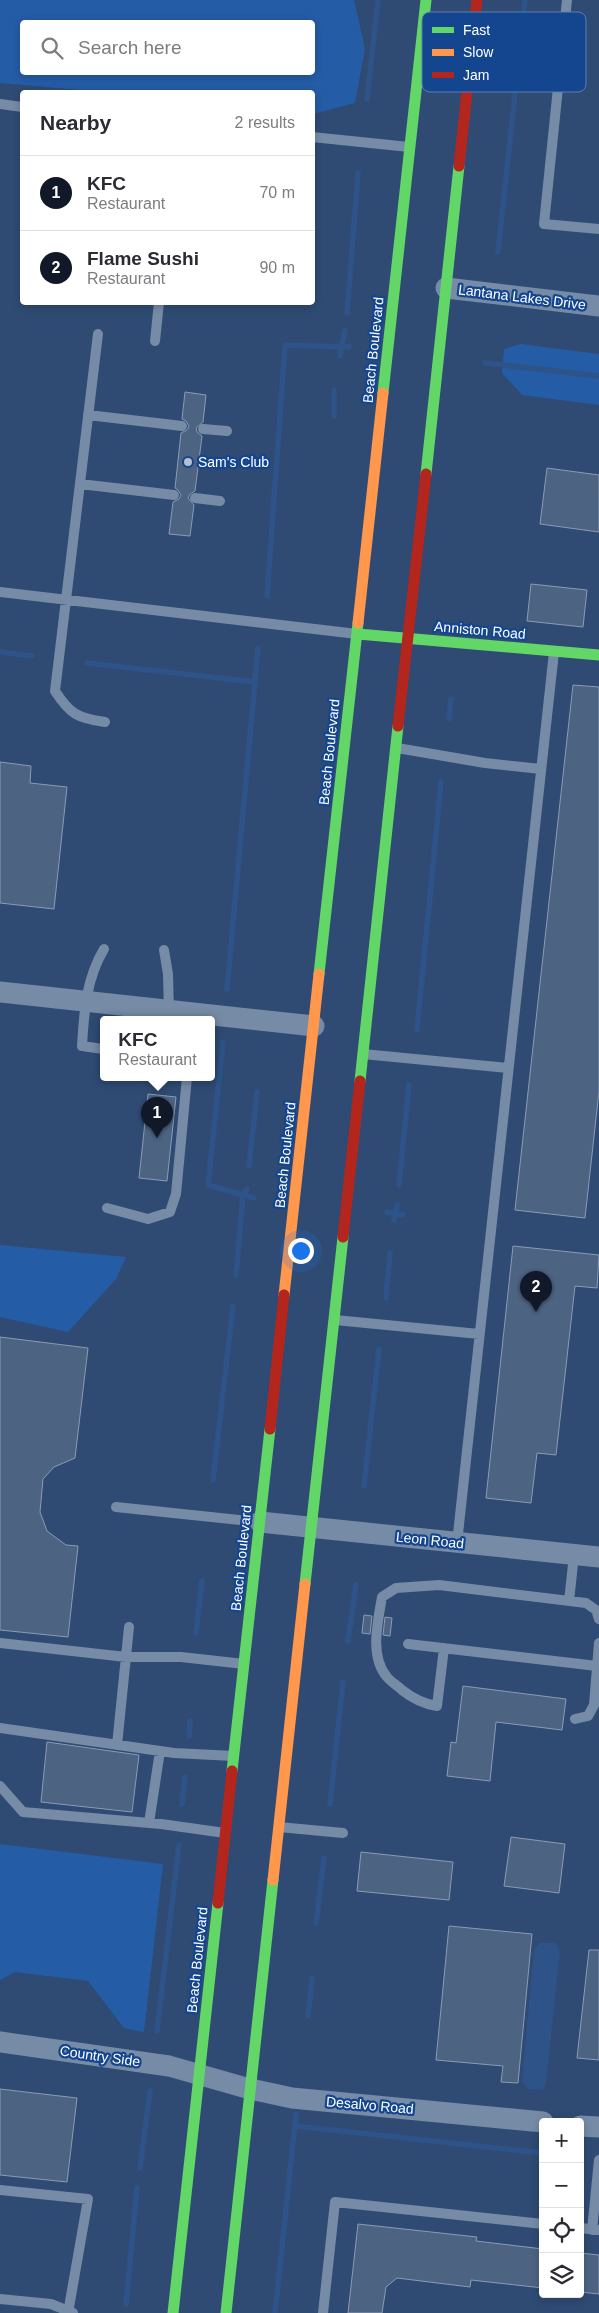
<!DOCTYPE html>
<meta charset="utf-8">
<style>
:root{--surface:#fff;--page:#f2f2f3;--text:#2b2b33;--muted:#7c7c81;--line:#e1e1e2;--accent:#111827}
body{margin:0;font-family:Helvetica,sans-serif;background:var(--page);color:var(--text)}
.controls{position:absolute;right:15px;bottom:15px;display:grid;overflow:hidden;border-radius:5px;box-shadow:0 2px 8px #0003}
.controls button{width:45px;height:45px;display:grid;place-items:center;padding:0;border:0;border-bottom:1px solid var(--line);background:var(--surface);color:var(--text);font:25px sans-serif}
.you{position:absolute;left:300px;top:1250px;width:18px;height:18px;margin:-12px;border:4px solid #fff;border-radius:50%;background:#1a73e8;box-shadow:0 0 0 8px #1a73e833}
.badge{display:grid;place-items:center;width:32px;height:32px;border-radius:50%;background:var(--accent);color:#fff;font-size:16px;font-weight:700}
.pin{position:absolute;translate:-50% -41px;filter:drop-shadow(0 1px 2px #0008)}
.pin::after{content:'';position:absolute;top:26px;width:18px;height:15px;background:inherit;clip-path:polygon(0 0,100% 0,50% 100%)}
.popup{position:absolute;left:100px;top:1016px;width:115px;height:65px;box-sizing:border-box;display:grid;place-content:center;border-radius:5px;background:var(--surface);filter:drop-shadow(0 1px 4px #0005);font-size:16px;white-space:nowrap;color:var(--muted)}
.popup b{font-size:19px;color:var(--text)}
.popup::after{content:'';position:absolute;left:50%;top:100%;margin-left:-10px;border:10px solid transparent;border-top-color:var(--surface)}
.list{margin:0;padding:0;list-style:none}
h2{display:flex;justify-content:space-between;align-items:center;height:65px;margin:0;padding:0 20px;font-size:21px}
h2 small{font-size:16px;font-weight:400;color:var(--muted)}
.list li{display:grid;grid-template-columns:32px 1fr auto;gap:15px;align-items:center;box-sizing:border-box;height:75px;padding:0 20px;border-top:1px solid var(--line)}
.list b{display:block;font-size:19px;white-space:nowrap}
.list p{margin:0;font-size:16px;white-space:nowrap;color:var(--muted)}
.list em{font-size:16px;font-style:normal;color:var(--muted)}
.icon{flex:none;width:28px;height:28px;fill:none;stroke:currentColor;stroke-width:2;stroke-linecap:round;stroke-linejoin:round}
.map{position:relative;flex:none;width:599px;height:2313px;overflow:hidden}
.search{position:absolute;background:var(--surface);box-shadow:0 2px 8px #0003;left:20px;top:20px;width:295px;height:55px;display:flex;align-items:center;gap:12px;box-sizing:border-box;padding:0 18px;border-radius:5px;color:var(--muted);font-size:19px}
.panel{position:absolute;background:var(--surface);box-shadow:0 2px 8px #0003;left:20px;top:90px;width:295px;height:215px;border-radius:5px}
.map>svg:first-child{display:block}
.green{fill:#255ca6;fill-rule:evenodd}
.water{fill:#2e5388}
.lines{fill:none;stroke-linecap:round;stroke-linejoin:round}
.stream{stroke:#2e5388;stroke-width:5.5}
.building{fill:#4c6382;stroke:#8b9cb4}
.lane{stroke:#768ba6;stroke-width:10}
.street{stroke:#768ba6;stroke-width:21}
.fast{stroke:#63d668;stroke-width:11}
.slow{stroke:#ff974d;stroke-width:11}
.jam{stroke:#b3261e;stroke-width:11}
.poi-dot{fill:#b6c0ce;stroke:#13468f;stroke-width:2}
.labels{text-anchor:middle;dominant-baseline:central;stroke-width:4.5;stroke-linejoin:round;paint-order:stroke}
.street-label{font-size:14px;fill:#fff;stroke:#13468f}
.poi-label{font-size:14px;fill:#fff;stroke:#13468f;text-anchor:start}
.key{fill:#13468f;stroke:#5a7eb1;stroke-width:1}
.key-label{font-size:14px;fill:#fff}
</style>
<div class="map">
<svg width="599" height="2313" viewBox="0 0 599 2313">
<rect width="100%" height="100%" fill="#2f4b73"/>
<path class="green" d="M 0,0 L 354,0 L 365,49 L 355,103 L 313,114 L 312,92 L 105,92 L 0,83 ZM 312,22 L 312,72 L 22,72 L 22,22 Z
M 521,344 L 599,354 L 599,405 L 522,395 L 502,373 L 504,349 Z
M 0,1245 L 126,1257 L 116,1279 L 68,1332 L 0,1317 Z
M 0,1844 L 163,1864 L 144,2032 L 124,2028 L 88,1981 L 15,1972 L 0,1980 Z"/>
<path class="water" d="M 539,1943 L 556,1943 L 560,1951 L 546,2083 L 543,2090 L 528,2089 L 522,2081 L 534,1950 Z"/>
<g class="lines">
<path class="stream" d="M 367,99 L 378,0
M 498,252 L 525,0
M 347,313 L 358,173
M 340,356 L 345,330
M 485,363 L 599,376
M 334,416 L 334,390
M 267,596 L 285,345 L 349,347
M 0,652 L 32,656
M 87,663 L 255,682
M 449,719 L 451,699
M 227,989 L 258,648
M 417,1030 L 441,782
M 223,1042 L 208,1185 L 254,1198
M 249,1166 L 257,1092
M 399,1185 L 409,1085
M 387,1212 L 403,1215
M 394,1220 L 397,1205
M 236,1275 L 243,1195 L 247,1189
M 386,1298 L 390,1253
M 213,1480 L 233,1306
M 364,1486 L 379,1349
M 196,1633 L 202,1581
M 348,1641 L 356,1585
M 189,1736 L 190,1721
M 182,1804 L 185,1777
M 330,1804 L 343,1682
M 316,1923 L 324,1858
M 308,2016 L 312,1978
M 157,2031 L 179,1845
M 296,2126 L 543,2153
M 140,2168 L 150,2091
M 126,2304 L 137,2188
M 275,2313 L 296,2114"/>
</g>
<path class="building" d="M 185,392 L 206,395 L 203,422 L 196,428 L 197,432 L 202,436 L 195,491 L 190,494 L 188,498 L 194,505 L 190,536 L 169,534 L 173,502 L 179,499 L 181,495 L 178,490 L 175,488 L 181,433 L 187,430 L 189,426 L 186,421 L 182,419 Z
M 547,468 L 599,475 L 599,532 L 540,524 Z
M 531,584 L 587,590 L 583,627 L 527,621 Z
M 573,685 L 599,687 L 599,1091 L 585,1218 L 515,1210 Z
M 0,762 L 31,766 L 30,783 L 67,787 L 54,909 L 0,903 Z
M 148,1094 L 176,1097 L 167,1181 L 139,1178 Z
M 513,1246 L 599,1255 L 597,1288 L 575,1286 L 556,1455 L 537,1453 L 531,1503 L 486,1498 Z
M 0,1337 L 88,1348 L 75,1458 L 54,1467 L 43,1479 L 40,1512 L 47,1531 L 66,1545 L 78,1546 L 68,1637 L 0,1630 Z
M 364,1615 L 372,1616 L 370,1634 L 362,1633 Z
M 385,1617 L 392,1618 L 390,1636 L 383,1635 Z
M 463,1686 L 566,1699 L 562,1730 L 496,1722 L 490,1781 L 447,1776 L 451,1742 L 456,1743 Z
M 47,1742 L 139,1755 L 132,1812 L 41,1802 Z
M 511,1837 L 565,1844 L 559,1893 L 504,1886 Z
M 361,1852 L 453,1862 L 449,1900 L 357,1891 Z
M 449,1926 L 532,1934 L 518,2083 L 501,2082 L 503,2066 L 436,2060 Z
M 589,1950 L 599,1950 L 599,2060 L 577,2058 Z
M 0,2089 L 77,2098 L 67,2182 L 0,2175 Z
M 358,2224 L 477,2237 L 476,2241 L 543,2249 L 543,2288 L 471,2280 L 470,2287 L 397,2278 L 386,2287 L 382,2313 L 348,2313 Z
M 580,2253 L 599,2255 L 599,2294 L 580,2292 Z"/>
<g class="lines">
<path class="lane" d="M 567,0 L 544,224 L 599,229
M 0,104 L 22,107
M 312,137 L 409,147
M 98,334 L 55,691 C 70,714 77,718 105,722
M 155,341 L 159,302
M 88,415 L 182,426
M 203,429 L 227,431
M 80,484 L 174,495
M 195,498 L 220,501
M 0,592 L 357,634
M 397,748 L 485,763 L 541,769
M 164,950 L 168,974 L 169,1013
M 103,1049 L 82,1046 C 84,1012 86,979 104,949
M 363,1054 L 508,1068
M 107,1208 L 148,1219 L 170,1212 L 176,1194 L 187,1077
M 335,1320 L 479,1334
M 116,1507 L 259,1522
M 457,1543 L 554,652
M 569,1601 L 574,1555
M 0,1643 L 126,1657 L 181,1657 L 244,1664
M 408,1644 L 597,1666
M 444,1648 L 437,1706 C 424,1704 412,1698 402,1690 C 397,1685 391,1682 387,1677 C 369,1656 378,1621 382,1597 L 396,1588 L 439,1585 L 586,1603 L 596,1610 L 599,1619
M 575,1719 L 588,1716 L 594,1705 L 599,1643
M 0,1728 L 174,1753 L 234,1756
M 117,1745 L 129,1627
M 0,1786 L 23,1812 L 161,1824 L 225,1833
M 149,1823 L 160,1751
M 279,1827 L 343,1833
M 0,2190 L 88,2199 L 68,2313
M 580,2228 L 598,2230
M 592,2230 L 599,2160
M 0,2299 L 51,2304 L 73,2313
M 323,2313 L 335,2202 L 543,2224"/>
<path class="street" d="M 446,288 L 599,306
M 0,992 L 314,1026
M 260,1522 L 599,1557
M 0,2042 L 169,2066 L 250,2089 L 292,2098 L 543,2122
M 580,2126 L 599,2127"/>
<path class="fast" d="M 383,393 L 426,0
M 426,474 L 459,166
M 358,634 L 599,655
M 319,974 L 358,623
M 360,1081 L 398,726
M 305,1584 L 343,1237
M 232,1771 L 270,1429
M 173,2313 L 218,1903
M 226,2313 L 273,1880"/>
<path class="slow" d="M 358,623 L 383,393
M 284,1295 L 319,974
M 273,1880 L 305,1584"/>
<path class="jam" d="M 459,166 L 477,0
M 398,726 L 426,474
M 343,1237 L 360,1081
M 270,1429 L 284,1295
M 218,1903 L 232,1771"/>
</g>
<circle class="poi-dot" cx="188" cy="462" r="5"/>
<g class="labels">
<g class="street-label">
<text transform="translate(522 297) rotate(7)">Lantana Lakes Drive</text>
<text transform="translate(373 350) rotate(-84)">Beach Boulevard</text>
<text transform="translate(480 630) rotate(5)">Anniston Road</text>
<text transform="translate(329 752) rotate(-84)">Beach Boulevard</text>
<text transform="translate(285 1155) rotate(-84)">Beach Boulevard</text>
<text transform="translate(430 1540) rotate(6)">Leon Road</text>
<text transform="translate(241 1558) rotate(-84)">Beach Boulevard</text>
<text transform="translate(197 1960) rotate(-84)">Beach Boulevard</text>
<text transform="translate(100 2056) rotate(8)">Country Side</text>
<text transform="translate(370 2105) rotate(5)">Desalvo Road</text>
</g>
<g class="poi-label">
<text x="198" y="462">Sam's Club</text>
</g>
</g>
<rect x="422" y="12" width="164" height="80" rx="8" class="key"/>
<rect x="432" y="27" width="22" height="6" fill="#63d668"/>
<rect x="432" y="49" width="22" height="7" fill="#ff974d"/>
<rect x="432" y="72" width="22" height="6" fill="#b3261e"/>
<g class="key-label">
<text x="463" y="35">Fast</text>
<text x="463" y="57">Slow</text>
<text x="463" y="80">Jam</text>
</g>
</svg>
<div class="controls">
<button>+</button>
<button>−</button>
<button><svg class="icon" aria-label="locate" viewBox="0 0 24 24"><circle cx="12" cy="12" r="6"/><path d="M12 2v4M12 18v4M2 12h4M18 12h4"/></svg></button>
<button><svg class="icon" aria-label="layers" viewBox="0 0 24 24"><path d="M12 4l9 5-9 5-9-5zM3 14l9 5 9-5"/></svg></button>
</div>
<div class="you"></div>
<div class="pin badge" style="left:157px;top:1138px">1</div>
<div class="popup"><b>KFC</b>Restaurant</div>
<div class="pin badge" style="left:536px;top:1312px">2</div>
<div class="search"><svg class="icon" aria-label="search" viewBox="0 0 24 24"><circle cx="10" cy="10" r="6"/><path d="M15 15l6 6"/></svg>Search here</div>
<section class="panel">
<h2>Nearby<small>2 results</small></h2>
<ul class="list">
<li><span class="badge">1</span><div><b>KFC</b><p>Restaurant</p></div><em>70 m</em></li>
<li><span class="badge">2</span><div><b>Flame Sushi</b><p>Restaurant</p></div><em>90 m</em></li>
</ul>
</section>
</div>
